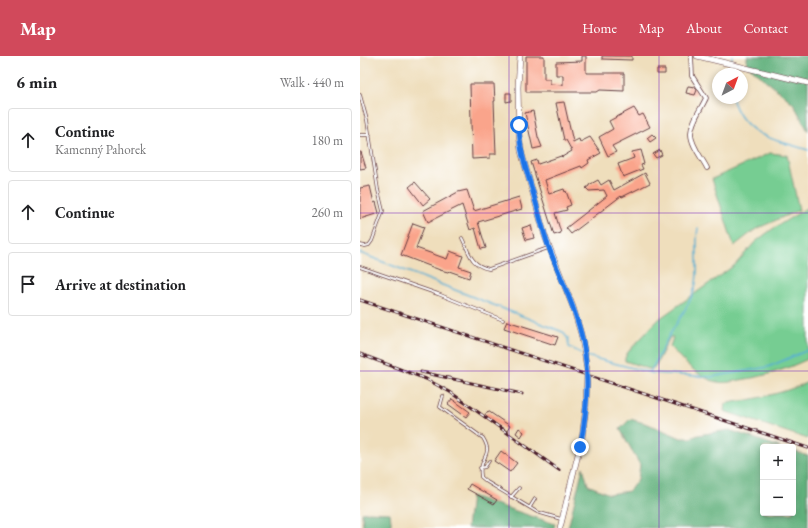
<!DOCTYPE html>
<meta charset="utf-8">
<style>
:root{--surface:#fff;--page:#f2f2f2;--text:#202124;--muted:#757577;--line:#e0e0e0;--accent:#d1495b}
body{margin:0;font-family:"EB Garamond",serif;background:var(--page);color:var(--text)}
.controls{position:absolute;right:12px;bottom:12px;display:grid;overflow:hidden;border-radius:4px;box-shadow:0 2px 6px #0003}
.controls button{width:36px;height:36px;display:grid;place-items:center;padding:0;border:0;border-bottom:1px solid var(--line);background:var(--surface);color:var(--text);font:20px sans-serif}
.compass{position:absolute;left:352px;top:12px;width:36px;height:36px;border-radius:50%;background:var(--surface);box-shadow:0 2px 6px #0003;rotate:41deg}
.stop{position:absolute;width:12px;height:12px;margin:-9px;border:3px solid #1a73e8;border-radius:50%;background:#fff}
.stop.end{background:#1a73e8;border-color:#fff;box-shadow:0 1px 4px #0008}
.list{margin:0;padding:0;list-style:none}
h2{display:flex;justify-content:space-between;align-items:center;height:52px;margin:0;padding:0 16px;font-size:17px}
h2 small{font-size:13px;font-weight:400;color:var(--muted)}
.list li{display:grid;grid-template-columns:26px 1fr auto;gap:12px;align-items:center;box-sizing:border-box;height:64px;margin:0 8px 8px;padding:0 8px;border:1px solid var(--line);border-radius:4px}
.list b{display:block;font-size:15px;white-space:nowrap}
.list p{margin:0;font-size:13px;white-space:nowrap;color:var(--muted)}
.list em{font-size:13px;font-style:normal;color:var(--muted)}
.icon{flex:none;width:22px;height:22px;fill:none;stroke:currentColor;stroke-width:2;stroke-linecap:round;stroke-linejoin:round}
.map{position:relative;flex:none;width:448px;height:472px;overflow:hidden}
header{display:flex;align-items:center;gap:24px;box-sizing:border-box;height:56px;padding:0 20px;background:var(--accent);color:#fff}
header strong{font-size:19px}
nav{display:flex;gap:22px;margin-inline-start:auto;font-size:14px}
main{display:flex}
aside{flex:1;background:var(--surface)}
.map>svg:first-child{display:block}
.green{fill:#76cd92;stroke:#60765e}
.forest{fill:#60b07c;stroke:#556854}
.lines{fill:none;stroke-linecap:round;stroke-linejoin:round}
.stream{stroke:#57aed3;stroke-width:1.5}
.building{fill:#faa48b}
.service-casing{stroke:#633c41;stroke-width:3.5}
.minor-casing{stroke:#633c41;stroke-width:5.5}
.tertiary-casing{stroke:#633c41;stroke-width:6}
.service{stroke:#fff;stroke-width:2}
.minor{stroke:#fff;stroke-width:4}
.tertiary{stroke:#fff;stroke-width:5}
.rail-casing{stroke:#4a1f2b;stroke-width:3}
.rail{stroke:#fff;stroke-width:1.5;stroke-dasharray:4.5;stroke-linecap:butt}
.tertiary-bridge-casing{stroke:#633c41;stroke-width:6;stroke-linecap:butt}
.tertiary-bridge{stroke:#fff;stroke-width:5}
.route{stroke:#1a73e8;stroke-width:5}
.grid{fill:none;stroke:#7b2cbf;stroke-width:1;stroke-opacity:0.55}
</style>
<header>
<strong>Map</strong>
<nav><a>Home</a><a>Map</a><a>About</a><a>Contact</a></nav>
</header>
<main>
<aside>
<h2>6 min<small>Walk · 440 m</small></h2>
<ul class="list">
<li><svg class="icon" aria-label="ahead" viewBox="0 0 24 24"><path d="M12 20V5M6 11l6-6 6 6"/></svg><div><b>Continue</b><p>Kamenný Pahorek</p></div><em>180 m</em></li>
<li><svg class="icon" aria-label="ahead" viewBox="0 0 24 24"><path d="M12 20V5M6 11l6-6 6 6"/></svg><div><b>Continue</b></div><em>260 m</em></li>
<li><svg class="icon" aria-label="arrive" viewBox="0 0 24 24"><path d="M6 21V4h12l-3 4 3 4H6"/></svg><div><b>Arrive at destination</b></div></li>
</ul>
</aside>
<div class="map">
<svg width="448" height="472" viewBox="0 0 448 472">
<rect width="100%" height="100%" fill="#fff"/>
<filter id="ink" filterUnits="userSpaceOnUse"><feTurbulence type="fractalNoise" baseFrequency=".025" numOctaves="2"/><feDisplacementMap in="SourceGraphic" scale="8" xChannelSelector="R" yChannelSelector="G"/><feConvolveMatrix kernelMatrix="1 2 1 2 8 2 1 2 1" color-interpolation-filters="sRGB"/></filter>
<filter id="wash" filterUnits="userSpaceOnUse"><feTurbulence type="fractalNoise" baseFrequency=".012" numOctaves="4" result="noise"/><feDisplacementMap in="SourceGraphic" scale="16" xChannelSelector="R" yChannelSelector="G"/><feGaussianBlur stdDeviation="0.9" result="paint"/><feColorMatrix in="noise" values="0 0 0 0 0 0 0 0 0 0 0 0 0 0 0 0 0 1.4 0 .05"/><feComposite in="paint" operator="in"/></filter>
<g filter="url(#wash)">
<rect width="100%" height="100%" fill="#efdebc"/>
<path class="green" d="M 410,97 L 427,99 L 439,154 L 396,173 L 374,190 L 352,123 Z
M 448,151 L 448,303 C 424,314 407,320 380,324 C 371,326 362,328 353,325 C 336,319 322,304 310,291 L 313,281 L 310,281 L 295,311 L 289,313 L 265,305 L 265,302 L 268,296 L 299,263 L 375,209 L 395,186 L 411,174 Z
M 448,326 L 448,383 L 364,355 L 365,348 C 374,345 384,345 393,343 C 412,339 431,334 448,326 Z"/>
<path class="forest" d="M 387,0 L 448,0 L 448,75 L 433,47 L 387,9 Z
M 270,363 L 288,368 L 321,382 L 331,382 L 338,379 L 369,374 L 420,391 L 403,391 L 403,457 L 433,457 L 433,395 L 448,400 L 448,472 L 208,472 L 223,411 L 228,429 L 249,438 L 269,435 L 278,423 L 280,409 L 260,373 Z
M 111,440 L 195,468 L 194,472 L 107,472 Z
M 9,456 L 30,457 L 32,472 L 3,472 L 2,457 Z"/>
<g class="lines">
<path class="stream" d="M 371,6 L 372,0
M 370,18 L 371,10
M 372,42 C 384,81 414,83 448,94
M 0,197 L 203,276 L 208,283 L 209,291 L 223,298
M 226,300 L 292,317 L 351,321 L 408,311 L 448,294
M 290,316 C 297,304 303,291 310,278 C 320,262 332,245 336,227 C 339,209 335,190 338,172"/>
</g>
<g id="blocks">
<path class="building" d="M 166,0 L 184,0 L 184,23 L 190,23 L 190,28 L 203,29 L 203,19 L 196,19 L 196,6 L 222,5 L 222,0 L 226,0 L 226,17 L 264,17 L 264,35 L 240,34 L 237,36 L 166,36 Z
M 242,0 L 272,0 L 272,4 L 242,3 Z
M 297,13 L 305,13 L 305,18 L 297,18 Z
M 110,28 L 134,28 L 135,45 L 134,45 L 136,98 L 130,98 L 130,102 L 112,103 Z
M 328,30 L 335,31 L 337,34 L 335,39 L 326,37 Z
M 146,37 L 151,37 L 151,45 L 146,46 Z
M 204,46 L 213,86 L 219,83 L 220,86 L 230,81 L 241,97 L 228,104 L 229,107 L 222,112 L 221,110 L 185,124 L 189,138 L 204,133 L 205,136 L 206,135 L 211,149 L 206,151 L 207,154 L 195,157 L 201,177 L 194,179 L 171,106 L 177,104 L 178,108 L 201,100 L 202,101 L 212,95 L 206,84 L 204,84 L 196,47 Z
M 274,52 L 279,60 L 283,58 L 290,71 L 252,90 L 256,96 L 248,100 L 239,81 L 253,73 L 249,65 Z
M 173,55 L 178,81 L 182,91 L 173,93 L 165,57 Z
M 292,78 L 296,82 L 290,86 L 287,82 Z
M 281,94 L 283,101 L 282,101 L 284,108 L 281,109 L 283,113 L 263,121 L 258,108 L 274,102 L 272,96 Z
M 300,94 L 302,99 L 296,102 L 293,98 Z
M 0,96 L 1,96 L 6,112 L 0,113 Z
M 285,117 L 290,127 L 262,141 L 261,140 L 211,178 L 206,172 L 247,140 L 244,134 L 229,135 L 226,132 L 229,130 L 229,129 L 238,124 L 241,129 L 249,124 L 254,134 Z
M 55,126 L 70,143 L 63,149 L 49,131 Z
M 10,130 L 14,147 L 16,146 L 19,157 L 0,163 L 0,132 Z
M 107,134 L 114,155 L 159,141 L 162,153 L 118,166 L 126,192 L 121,193 L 115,172 L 110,174 L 102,149 L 68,166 L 63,155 L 98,136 Z
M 53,167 L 64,171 L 56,192 L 87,203 L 90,195 L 103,200 L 99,211 L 111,215 L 109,222 L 89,215 L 88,216 L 80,214 L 41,199 Z
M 171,169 L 174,182 L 166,184 L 162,172 Z
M 147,265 L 198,281 L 195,289 L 144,272 Z
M 92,343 L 110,356 L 106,361 L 88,348 Z
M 128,355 L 150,370 L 147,375 L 124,360 Z
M 159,372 L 164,376 L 161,381 L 156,377 Z
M 141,395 L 157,407 L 150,416 L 134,405 Z
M 110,428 L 137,444 L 134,448 L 107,433 Z"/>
</g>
</g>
<g filter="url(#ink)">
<use href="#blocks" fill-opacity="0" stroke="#633c41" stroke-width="1"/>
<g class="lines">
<defs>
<path id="service" d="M 0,39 L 7,64 L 18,134 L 23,155 L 12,185 L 9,189 L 5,190 L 0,189
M 0,79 L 10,79
M 102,182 C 109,196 111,210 129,213 L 188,192
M 0,211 L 78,238 L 143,264
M 83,340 L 80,351 L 123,382 C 132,397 124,398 121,412 C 120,415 121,418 121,421 L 127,426 L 177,456 L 201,463
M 120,412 L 125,411 L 129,405
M 151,441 L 159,432
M 170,451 L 175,443"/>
<path id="minor" d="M 331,0 L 332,20 L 346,42 C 341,53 331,66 331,78 C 331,89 342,102 347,112"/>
<path id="tertiary" d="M 160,0 L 158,31 L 159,78 L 161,95 L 185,180 L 213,251 L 221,278 L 224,294
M 337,0 L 448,27
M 200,472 L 222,382 L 226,351"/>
</defs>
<use href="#service" class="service-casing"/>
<use href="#minor" class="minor-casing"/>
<use href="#tertiary" class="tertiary-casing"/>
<use href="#service" class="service"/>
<use href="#minor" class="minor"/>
<use href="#tertiary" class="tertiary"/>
<defs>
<path id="rail" d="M 0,244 L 448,392
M 0,298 L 66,323 L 90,336 L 199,414
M 61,316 L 162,338"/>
</defs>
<use href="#rail" class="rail-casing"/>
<use href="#rail" class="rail"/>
<defs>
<path id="tertiary-bridge" d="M 224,294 L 227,314 L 226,351"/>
</defs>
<use href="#tertiary-bridge" class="tertiary-bridge-casing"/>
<use href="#tertiary-bridge" class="tertiary-bridge"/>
</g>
</g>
<g class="lines" filter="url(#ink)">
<path class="route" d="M 159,69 C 159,94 167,116 174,140 C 179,157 183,175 189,192 C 201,223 216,253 223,286 C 230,321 227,357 220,391"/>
</g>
<path class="grid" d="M 149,0 L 149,472M 299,0 L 299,472M 0,157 L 448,157M 0,315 L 448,315"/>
</svg>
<div class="controls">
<button>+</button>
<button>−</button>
</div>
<svg class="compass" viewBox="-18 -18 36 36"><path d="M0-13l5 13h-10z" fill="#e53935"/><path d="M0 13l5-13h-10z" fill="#757577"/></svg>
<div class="stop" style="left:159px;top:69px"></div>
<div class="stop end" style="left:220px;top:391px"></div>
</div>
</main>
